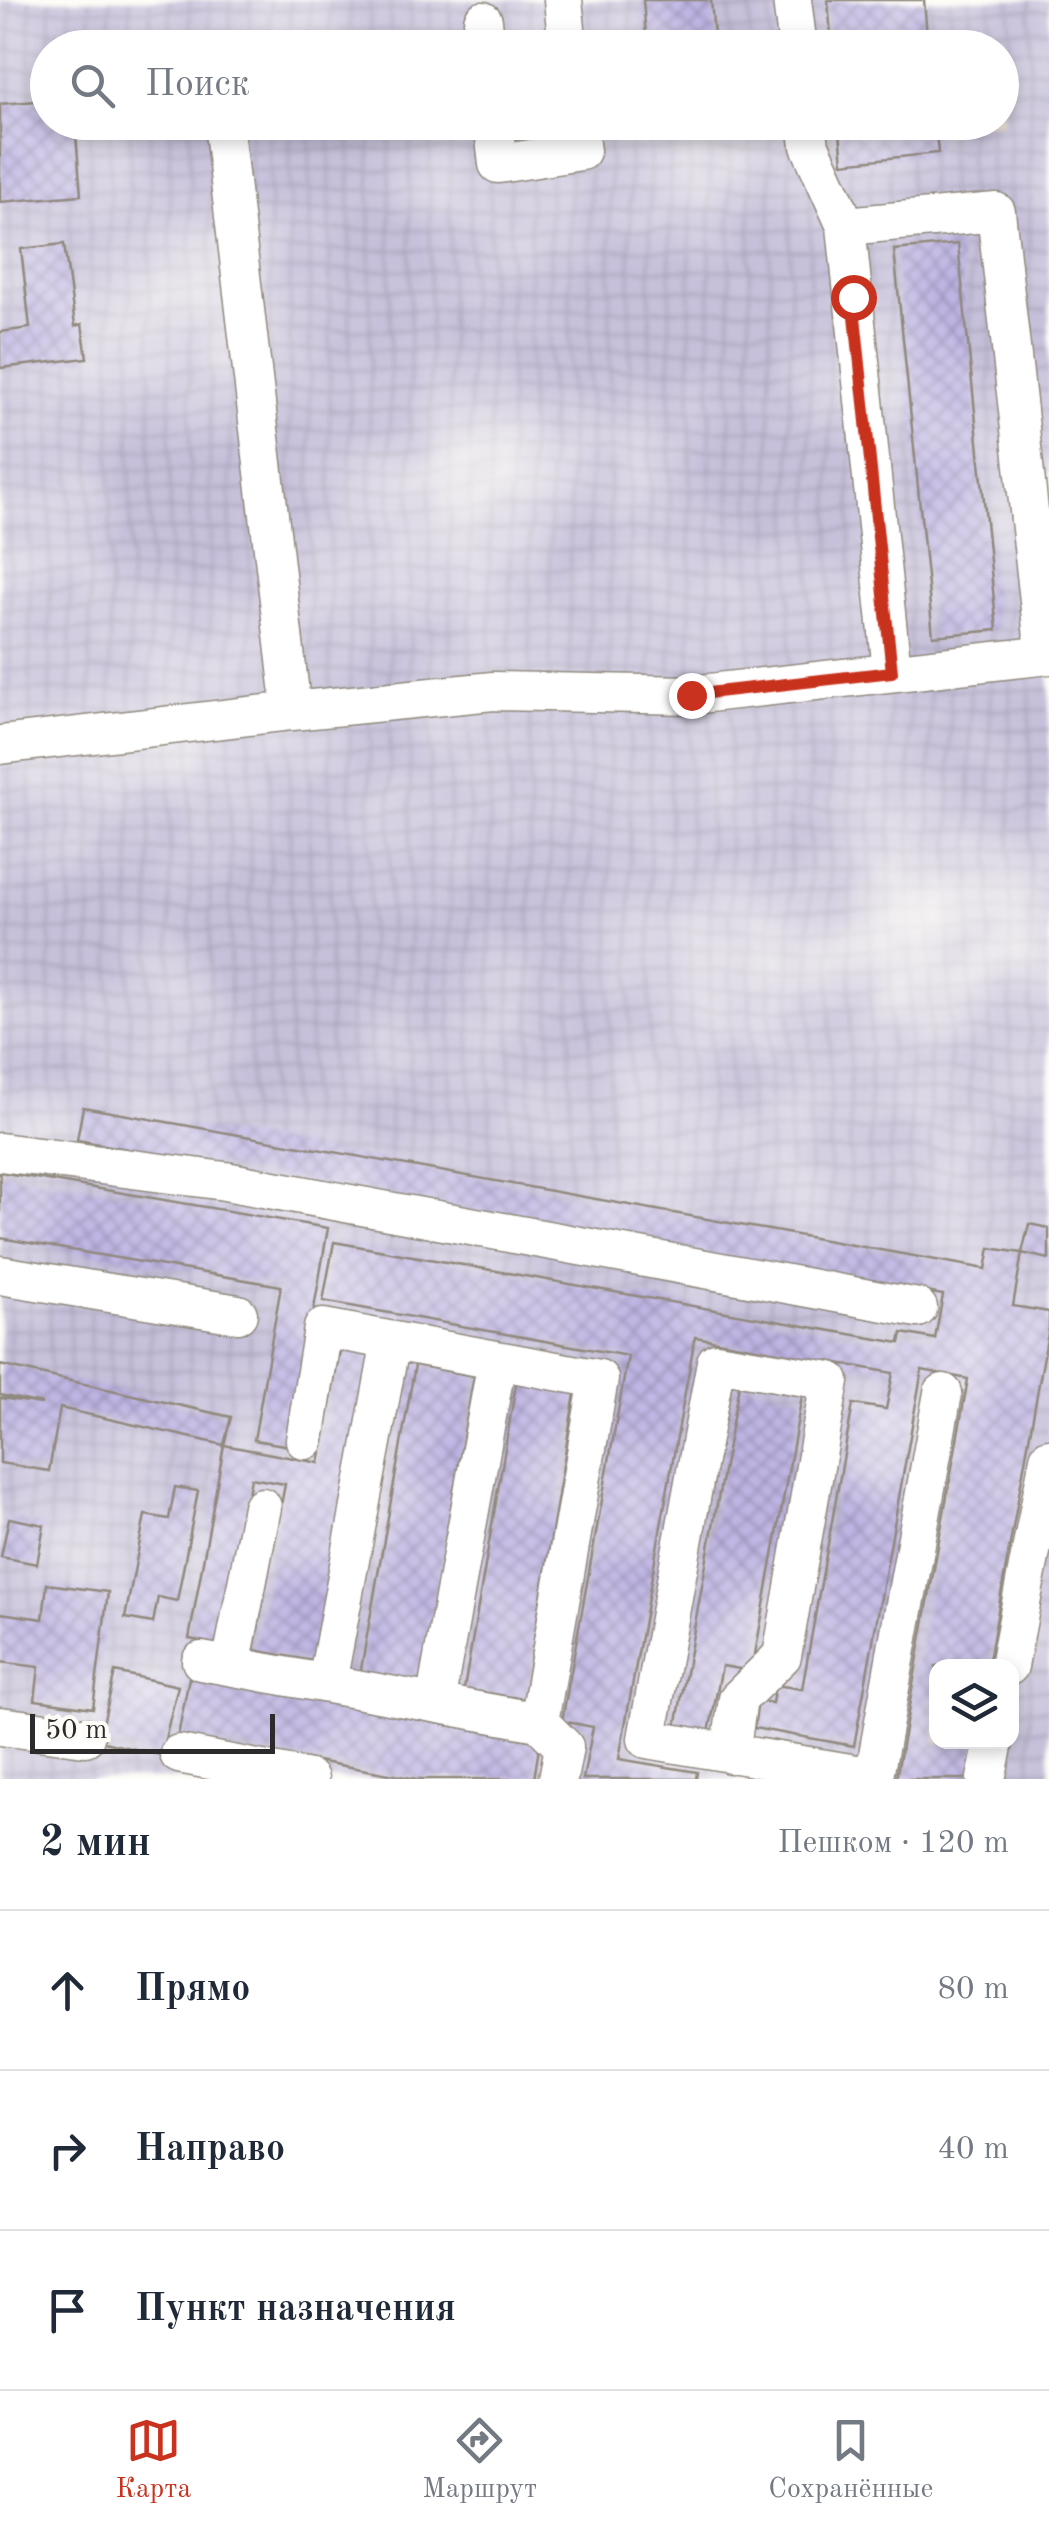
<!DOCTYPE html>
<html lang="ru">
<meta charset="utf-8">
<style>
:root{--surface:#fff;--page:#f2f2f3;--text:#1f2937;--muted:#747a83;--line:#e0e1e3;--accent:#c8321e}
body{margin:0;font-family:"Old Standard TT",serif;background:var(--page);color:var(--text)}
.controls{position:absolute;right:30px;bottom:30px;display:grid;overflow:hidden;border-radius:20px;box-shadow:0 5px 15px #0003}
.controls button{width:90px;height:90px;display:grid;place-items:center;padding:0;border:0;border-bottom:2px solid var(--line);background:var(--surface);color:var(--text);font:50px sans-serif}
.scale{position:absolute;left:30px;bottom:25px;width:245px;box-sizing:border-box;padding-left:10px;border:5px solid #2b2b2b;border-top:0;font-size:28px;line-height:35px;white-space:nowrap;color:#2b2b2b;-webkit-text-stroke:8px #fdfcf7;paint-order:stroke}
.stop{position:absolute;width:30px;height:30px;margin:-22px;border:8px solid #c8321e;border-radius:50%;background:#fff}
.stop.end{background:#c8321e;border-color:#fff;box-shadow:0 2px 10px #0008}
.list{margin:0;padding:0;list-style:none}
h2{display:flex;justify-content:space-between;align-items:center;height:130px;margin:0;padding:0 40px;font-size:42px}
h2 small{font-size:32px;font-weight:400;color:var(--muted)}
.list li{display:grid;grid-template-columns:65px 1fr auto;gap:30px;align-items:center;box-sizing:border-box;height:160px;padding:0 40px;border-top:2px solid var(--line)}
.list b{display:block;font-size:38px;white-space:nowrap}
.list em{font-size:32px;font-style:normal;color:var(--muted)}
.icon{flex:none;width:55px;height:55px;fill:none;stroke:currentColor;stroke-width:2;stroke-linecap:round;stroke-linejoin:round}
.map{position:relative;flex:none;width:1049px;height:1779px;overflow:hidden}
.search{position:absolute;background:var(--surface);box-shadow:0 5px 15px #0003;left:30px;right:30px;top:30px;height:110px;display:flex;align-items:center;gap:25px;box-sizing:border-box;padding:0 35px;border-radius:55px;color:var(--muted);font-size:38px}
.sheet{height:610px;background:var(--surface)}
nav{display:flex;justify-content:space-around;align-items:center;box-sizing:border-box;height:140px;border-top:2px solid var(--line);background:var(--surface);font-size:28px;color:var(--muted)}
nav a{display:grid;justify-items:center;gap:5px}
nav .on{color:var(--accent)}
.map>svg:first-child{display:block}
.industrial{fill:url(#industrial-grid);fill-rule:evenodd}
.building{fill:url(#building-cross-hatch)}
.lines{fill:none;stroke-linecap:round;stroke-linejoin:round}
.minor-casing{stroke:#90897d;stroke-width:41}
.minor{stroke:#fff;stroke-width:38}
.route{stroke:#c8321e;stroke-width:12}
</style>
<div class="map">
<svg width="1049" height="1779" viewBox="0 0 1049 1779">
<defs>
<pattern id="industrial-grid" width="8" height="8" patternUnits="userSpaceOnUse" patternTransform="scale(2.5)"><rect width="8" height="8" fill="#c6c0da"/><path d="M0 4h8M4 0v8" fill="none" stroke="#aaa5bb"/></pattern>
<pattern id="building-cross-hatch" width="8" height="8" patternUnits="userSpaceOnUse" patternTransform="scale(2.5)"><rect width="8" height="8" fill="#bfb5e4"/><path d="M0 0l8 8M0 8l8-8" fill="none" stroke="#9b93b9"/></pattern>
</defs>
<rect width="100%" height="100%" fill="#fdfcf7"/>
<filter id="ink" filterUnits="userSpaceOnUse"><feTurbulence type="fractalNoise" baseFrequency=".01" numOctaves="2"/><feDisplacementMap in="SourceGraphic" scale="20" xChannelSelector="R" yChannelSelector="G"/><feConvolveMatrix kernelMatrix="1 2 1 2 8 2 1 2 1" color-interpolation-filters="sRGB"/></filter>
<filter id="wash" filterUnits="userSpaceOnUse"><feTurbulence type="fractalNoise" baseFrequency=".0048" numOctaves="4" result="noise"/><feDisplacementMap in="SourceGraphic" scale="40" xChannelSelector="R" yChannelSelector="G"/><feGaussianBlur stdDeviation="2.25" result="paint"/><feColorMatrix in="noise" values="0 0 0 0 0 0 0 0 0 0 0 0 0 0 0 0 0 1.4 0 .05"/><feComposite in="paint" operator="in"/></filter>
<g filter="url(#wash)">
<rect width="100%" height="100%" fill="#f4e7cf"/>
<path class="industrial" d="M 0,0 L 1049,0 L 1049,1779 L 0,1779 ZM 48,48 L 1002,48 L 1002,122 L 48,122 ZM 936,1666 L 1012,1666 L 1012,1742 L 936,1742 Z"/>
<g id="blocks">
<path class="building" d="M 643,0 L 711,0 L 715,48 L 647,48 Z
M 828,0 L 924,0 L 928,48 L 832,48 Z
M 48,100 L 48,122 L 75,122 L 81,195 L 0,202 L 0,104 Z
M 839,122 L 935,122 L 938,153 L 843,163 Z
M 64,244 L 75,326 L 82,324 L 87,358 L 0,368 L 0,332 L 30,328 L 21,249 Z
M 958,244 L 997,630 L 933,636 L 894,250 Z
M 83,1107 L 986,1269 L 990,1248 L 1022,1253 L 1013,1306 L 1049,1312 L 1049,1328 L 988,1666 L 936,1666 L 936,1742 L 975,1742 L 968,1779 L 896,1779 L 968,1379 L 922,1370 L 854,1746 L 754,1728 L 758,1701 L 772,1703 L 775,1685 L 802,1689 L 853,1404 L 886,1409 L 893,1373 L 695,1337 L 619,1759 L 697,1772 L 696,1779 L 583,1779 L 593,1727 L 562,1721 L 628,1356 L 323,1301 L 334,1242 L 900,1343 L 902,1333 L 935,1339 L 943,1295 L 77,1140 Z
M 0,1172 L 328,1228 L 290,1446 L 254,1440 L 281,1286 L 0,1238 Z
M 1029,1224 L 1049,1228 L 1049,1259 L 1022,1253 Z
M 341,1345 L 375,1351 L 318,1662 L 254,1650 L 285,1484 L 251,1478 L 220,1645 L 189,1639 L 224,1445 L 319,1463 Z
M 0,1365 L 231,1417 L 224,1445 L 60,1408 L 49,1471 L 0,1463 L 0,1398 L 42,1404 L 0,1395 Z
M 415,1365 L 474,1376 L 420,1685 L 360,1675 Z
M 517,1378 L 576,1388 L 524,1699 L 464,1689 Z
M 739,1385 L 802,1396 L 752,1671 L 722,1666 L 709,1733 L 676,1727 Z
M 175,1487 L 198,1491 L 177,1601 L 158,1597 L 153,1623 L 125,1618 L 145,1515 L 169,1519 Z
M 9,1518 L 44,1525 L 37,1564 L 1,1557 Z
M 47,1584 L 108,1592 L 93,1708 L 35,1700 L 39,1667 L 0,1662 L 0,1613 L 43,1619 Z
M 115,1672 L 178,1686 L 161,1755 L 99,1741 Z
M 189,1678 L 540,1742 L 534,1779 L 417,1779 L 178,1736 Z"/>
</g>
</g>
<g filter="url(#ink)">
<use href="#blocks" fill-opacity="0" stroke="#90897d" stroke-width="2.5"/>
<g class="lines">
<defs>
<path id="minor" d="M 563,0 L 568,48
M 792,0 L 798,48
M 483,21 L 486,48
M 223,122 L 292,711 L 493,691 L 691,695 L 1049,655
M 493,122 L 498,164 L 581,151 L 577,122
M 807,122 L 810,146 L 846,226 L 892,671
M 846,226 L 996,212 L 1045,655
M 0,745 L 292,711
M 0,1152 L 225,1181 L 918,1308
M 0,1275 L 238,1314
M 305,1440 L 323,1328 L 599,1379 L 539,1722 L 564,1747 L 558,1779
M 201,1661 L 539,1722
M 231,1666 L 262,1507
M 1009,1666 L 1049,1458
M 327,1683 L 391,1341
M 435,1703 L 497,1361
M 0,1726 L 85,1737
M 179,1754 L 309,1779
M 730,1754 L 738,1699 L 782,1656 L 830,1381 L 716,1362 L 647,1739 L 874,1777 L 943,1393
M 986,1779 L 994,1742"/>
</defs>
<use href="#minor" class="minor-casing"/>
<use href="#minor" class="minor"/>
</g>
</g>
<g class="lines" filter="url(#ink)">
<path class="route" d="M 691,695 L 892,672 L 853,297"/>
</g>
</svg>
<div class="controls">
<button><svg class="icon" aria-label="layers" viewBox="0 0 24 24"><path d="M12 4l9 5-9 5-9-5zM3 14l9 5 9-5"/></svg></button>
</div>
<div class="scale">50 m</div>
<div class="stop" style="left:853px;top:297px"></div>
<div class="stop end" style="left:691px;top:695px"></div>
<div class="search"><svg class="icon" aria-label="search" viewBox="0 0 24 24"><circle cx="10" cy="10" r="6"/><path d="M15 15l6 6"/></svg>Поиск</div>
</div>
<section class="sheet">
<h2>2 мин<small>Пешком · 120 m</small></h2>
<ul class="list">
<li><svg class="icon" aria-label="ahead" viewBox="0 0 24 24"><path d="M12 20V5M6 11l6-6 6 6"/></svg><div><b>Прямо</b></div><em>80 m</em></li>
<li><svg class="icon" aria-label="right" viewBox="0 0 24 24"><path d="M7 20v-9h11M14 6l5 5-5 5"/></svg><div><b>Направо</b></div><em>40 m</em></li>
<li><svg class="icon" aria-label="arrive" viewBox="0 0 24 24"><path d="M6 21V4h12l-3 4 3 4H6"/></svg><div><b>Пункт назначения</b></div></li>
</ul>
</section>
<nav>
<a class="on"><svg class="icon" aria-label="map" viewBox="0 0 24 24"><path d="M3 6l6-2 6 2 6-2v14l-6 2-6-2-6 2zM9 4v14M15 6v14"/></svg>Карта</a>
<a><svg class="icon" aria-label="directions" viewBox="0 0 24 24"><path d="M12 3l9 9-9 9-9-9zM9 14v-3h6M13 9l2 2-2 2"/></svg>Маршрут</a>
<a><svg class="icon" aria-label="saved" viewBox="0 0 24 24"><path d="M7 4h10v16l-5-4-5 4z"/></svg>Сохранённые</a>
</nav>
